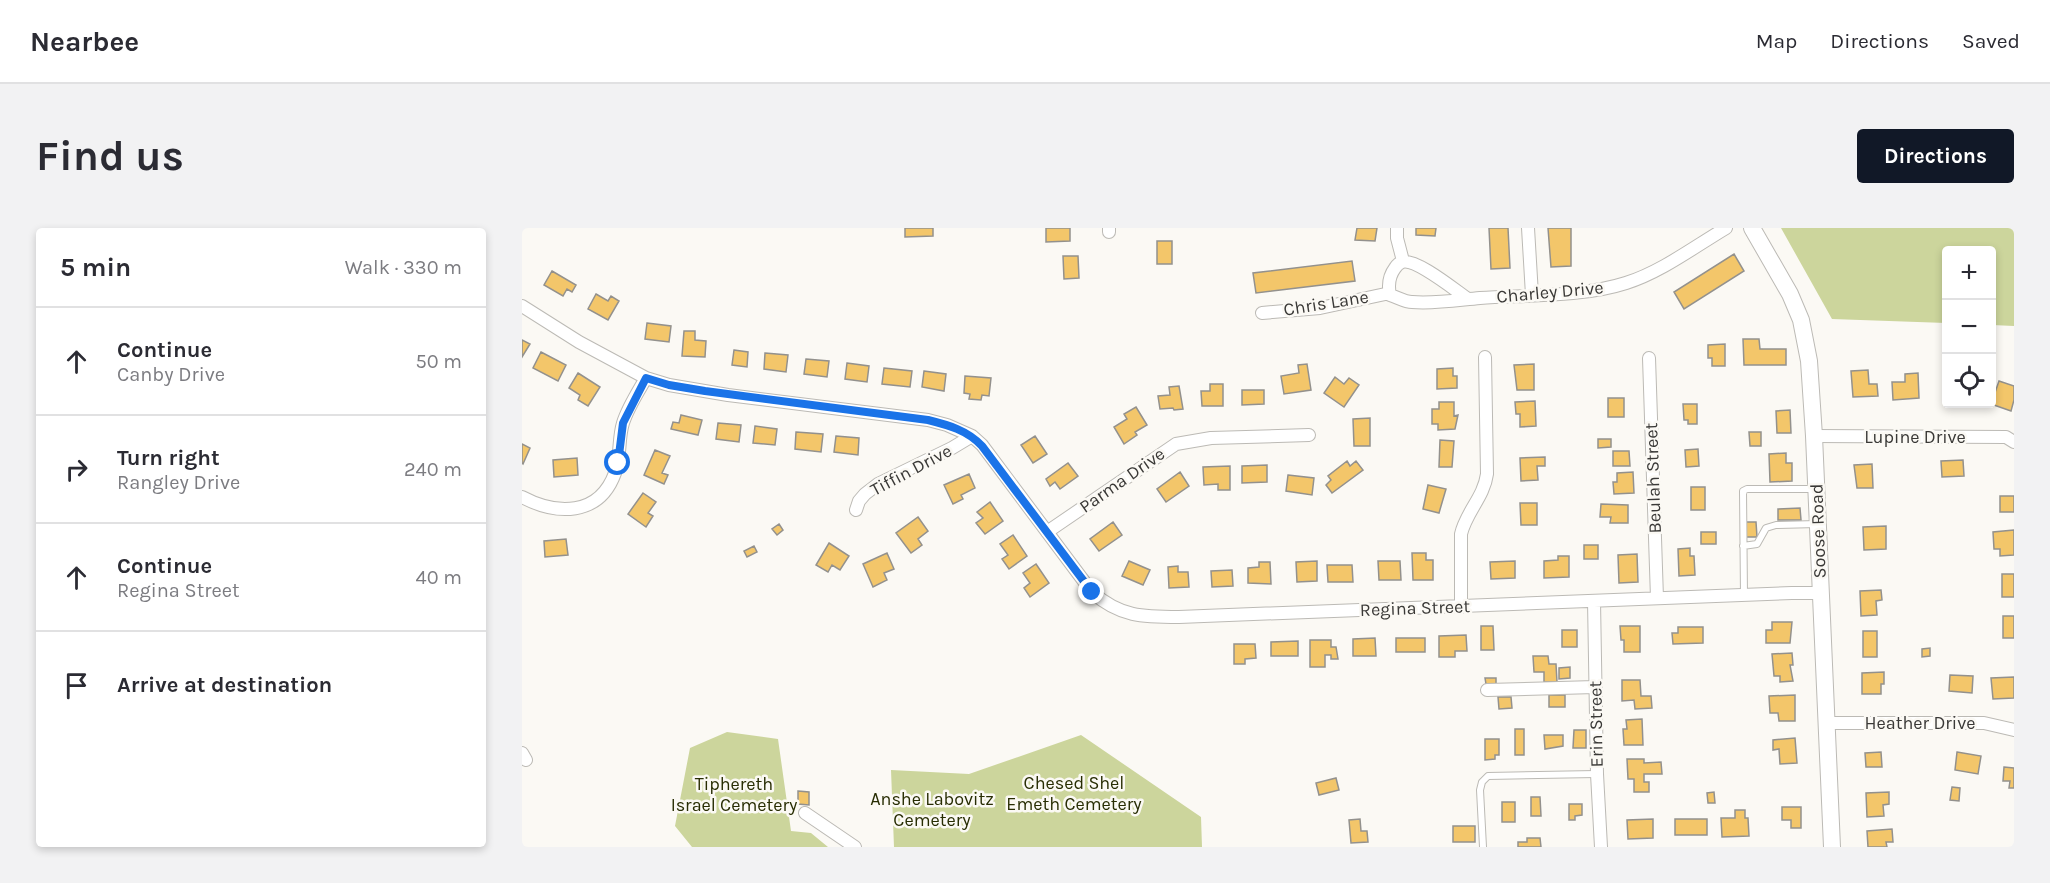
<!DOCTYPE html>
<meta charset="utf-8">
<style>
:root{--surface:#fff;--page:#f2f2f3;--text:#2b2b33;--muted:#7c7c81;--line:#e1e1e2;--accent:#111827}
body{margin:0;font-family:Karla,sans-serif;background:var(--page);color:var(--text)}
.controls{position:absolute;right:18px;top:18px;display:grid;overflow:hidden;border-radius:6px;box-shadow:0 3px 9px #0003}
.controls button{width:54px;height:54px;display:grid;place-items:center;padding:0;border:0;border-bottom:2px solid var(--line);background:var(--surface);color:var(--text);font:30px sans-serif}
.stop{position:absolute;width:18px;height:18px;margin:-14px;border:4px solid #1a73e8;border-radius:50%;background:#fff}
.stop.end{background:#1a73e8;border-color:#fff;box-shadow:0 2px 6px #0008}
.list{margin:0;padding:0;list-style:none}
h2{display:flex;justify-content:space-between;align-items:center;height:78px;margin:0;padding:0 24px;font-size:26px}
h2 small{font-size:20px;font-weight:400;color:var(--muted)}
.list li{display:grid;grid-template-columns:39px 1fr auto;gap:18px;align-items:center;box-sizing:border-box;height:108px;padding:0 24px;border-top:2px solid var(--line)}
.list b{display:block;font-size:22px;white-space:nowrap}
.list p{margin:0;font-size:20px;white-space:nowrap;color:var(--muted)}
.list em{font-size:20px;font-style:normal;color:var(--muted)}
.icon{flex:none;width:33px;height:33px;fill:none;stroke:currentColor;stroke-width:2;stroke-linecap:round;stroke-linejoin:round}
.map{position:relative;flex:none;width:1492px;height:619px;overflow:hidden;border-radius:6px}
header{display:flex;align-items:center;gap:36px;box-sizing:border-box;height:84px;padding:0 30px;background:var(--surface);border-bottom:2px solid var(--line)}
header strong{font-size:28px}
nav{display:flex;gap:33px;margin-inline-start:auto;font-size:21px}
.intro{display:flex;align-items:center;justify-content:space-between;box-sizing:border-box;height:144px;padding:0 36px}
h1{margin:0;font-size:42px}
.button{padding:15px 27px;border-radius:6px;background:var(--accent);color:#fff;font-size:21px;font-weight:700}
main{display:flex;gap:36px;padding:0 36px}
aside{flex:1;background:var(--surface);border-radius:6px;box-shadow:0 3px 9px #0003}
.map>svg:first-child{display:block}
.green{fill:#ccd59c}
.building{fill:#f3c66a;stroke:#93918d;stroke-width:1.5}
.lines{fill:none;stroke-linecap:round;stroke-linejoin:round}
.lane-casing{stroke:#bcbab5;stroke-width:8}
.street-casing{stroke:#bcbab5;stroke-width:14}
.secondary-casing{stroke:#bcbab5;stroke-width:18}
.lane{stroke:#fff;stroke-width:6}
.street{stroke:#fff;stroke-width:12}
.secondary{stroke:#fff;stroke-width:16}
.route{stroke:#1a73e8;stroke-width:8}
.labels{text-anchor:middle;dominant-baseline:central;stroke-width:5;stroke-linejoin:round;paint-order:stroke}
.street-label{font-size:18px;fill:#3a3937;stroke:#fbf9f4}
.park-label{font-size:18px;fill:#282d03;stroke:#fbf9f4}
</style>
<header>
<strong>Nearbee</strong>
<nav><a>Map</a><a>Directions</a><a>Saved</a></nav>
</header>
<div class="intro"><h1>Find us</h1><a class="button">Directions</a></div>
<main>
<aside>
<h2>5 min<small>Walk · 330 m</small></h2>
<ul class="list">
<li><svg class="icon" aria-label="ahead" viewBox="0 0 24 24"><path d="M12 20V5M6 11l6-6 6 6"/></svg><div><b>Continue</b><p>Canby Drive</p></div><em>50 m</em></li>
<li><svg class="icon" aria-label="right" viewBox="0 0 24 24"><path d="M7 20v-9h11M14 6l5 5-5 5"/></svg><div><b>Turn right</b><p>Rangley Drive</p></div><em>240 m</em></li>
<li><svg class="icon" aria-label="ahead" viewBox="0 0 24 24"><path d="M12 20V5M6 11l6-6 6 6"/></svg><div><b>Continue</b><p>Regina Street</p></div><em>40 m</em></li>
<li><svg class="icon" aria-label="arrive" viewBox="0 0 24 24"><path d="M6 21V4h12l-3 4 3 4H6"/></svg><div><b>Arrive at destination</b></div></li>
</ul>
</aside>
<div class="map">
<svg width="1492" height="619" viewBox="0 0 1492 619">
<rect width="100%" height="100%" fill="#fbf9f4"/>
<path class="green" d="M 1259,0 L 1492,0 L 1492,98 L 1470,97 L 1470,22 L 1424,22 L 1424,95 L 1310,91 Z
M 205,504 L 256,511 L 269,603 L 289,605 L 306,619 L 170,619 L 153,598 L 168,520 Z
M 559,507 L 679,589 L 680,619 L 372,619 L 369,542 L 447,546 Z"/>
<path class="building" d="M 383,0 L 411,0 L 411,8 L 383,9 Z
M 524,0 L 548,0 L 548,13 L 524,14 Z
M 835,0 L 855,0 L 853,13 L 833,12 Z
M 894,0 L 914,0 L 913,8 L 894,7 Z
M 967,0 L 986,0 L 988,40 L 969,41 Z
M 1026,0 L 1049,0 L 1049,38 L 1029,39 Z
M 635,13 L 650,13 L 650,36 L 635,36 Z
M 1212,26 L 1222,43 L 1162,81 L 1152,64 Z
M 541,28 L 556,28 L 557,50 L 542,51 Z
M 830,33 L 833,53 L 734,65 L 731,45 Z
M 30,43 L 54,57 L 50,64 L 45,61 L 41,68 L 22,57 Z
M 74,66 L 86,73 L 89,68 L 97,73 L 86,92 L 66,81 Z
M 125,95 L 149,98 L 147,114 L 123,111 Z
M 162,103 L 173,103 L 173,112 L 184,113 L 183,129 L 160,128 Z
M 1221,111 L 1237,111 L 1238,121 L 1264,121 L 1264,137 L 1222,137 Z
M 0,112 L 8,116 L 0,129 Z
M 1203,116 L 1203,138 L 1190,138 L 1190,130 L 1186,130 L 1186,117 Z
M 212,122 L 226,124 L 225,139 L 210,137 Z
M 19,124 L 44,137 L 36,153 L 11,140 Z
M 243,125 L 266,127 L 264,144 L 242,141 Z
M 284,131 L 307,133 L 305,149 L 282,146 Z
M 325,135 L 347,138 L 345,154 L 323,151 Z
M 785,136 L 789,162 L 762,166 L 759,148 L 777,145 L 776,137 Z
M 1012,136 L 1012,162 L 995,162 L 992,137 Z
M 362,140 L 390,143 L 388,159 L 360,156 Z
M 931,140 L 931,148 L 935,148 L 935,160 L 915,161 L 915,141 Z
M 1346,142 L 1347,156 L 1355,156 L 1356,168 L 1331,169 L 1329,143 Z
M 402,143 L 424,146 L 422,163 L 400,159 Z
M 56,145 L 78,159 L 66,178 L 56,172 L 58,167 L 47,160 Z
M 1396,145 L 1397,170 L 1371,172 L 1370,154 L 1383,154 L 1383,146 Z
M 443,148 L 469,150 L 467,168 L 460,167 L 459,172 L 447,171 L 448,166 L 442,165 Z
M 813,149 L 822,156 L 827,150 L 837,157 L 822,179 L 802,165 Z
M 1477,153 L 1492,158 L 1492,172 L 1489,183 L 1469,176 Z
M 688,156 L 701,156 L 701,178 L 680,178 L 679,163 L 688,163 Z
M 657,158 L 661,181 L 652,182 L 651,180 L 638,181 L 636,168 L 648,167 L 647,159 Z
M 720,162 L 742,162 L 742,176 L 720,177 Z
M 1086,170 L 1102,170 L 1102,189 L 1086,189 Z
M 1013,173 L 1014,198 L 998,199 L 998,186 L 994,186 L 993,174 Z
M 917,174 L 932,174 L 932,188 L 936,187 L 933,201 L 916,202 L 916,196 L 910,196 L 910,181 L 917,181 Z
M 1161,176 L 1175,176 L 1175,196 L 1166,196 L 1166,192 L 1162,192 Z
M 614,179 L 625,197 L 613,204 L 615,207 L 602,216 L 592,199 L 605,191 L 602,186 Z
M 1268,182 L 1269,205 L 1255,205 L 1254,183 Z
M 159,187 L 180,192 L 176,207 L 149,201 L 151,194 L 157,195 Z
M 848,190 L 848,218 L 832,218 L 831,191 Z
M 196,195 L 219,197 L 217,214 L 194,211 Z
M 233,198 L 255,201 L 253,217 L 231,215 Z
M 274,204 L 301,206 L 299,224 L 273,221 Z
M 1227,204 L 1239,204 L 1239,218 L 1228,218 Z
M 314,208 L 337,210 L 336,227 L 312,224 Z
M 513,208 L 525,226 L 511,235 L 499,217 Z
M 1076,211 L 1089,211 L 1089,219 L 1076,220 Z
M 918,212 L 932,213 L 930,239 L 917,239 Z
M 0,216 L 8,220 L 1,236 L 0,235 Z
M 1176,221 L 1177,238 L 1164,239 L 1163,222 Z
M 133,222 L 148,228 L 140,245 L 146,247 L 142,256 L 122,247 Z
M 1091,223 L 1107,223 L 1108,238 L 1091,238 Z
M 1264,225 L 1264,235 L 1270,235 L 1270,253 L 1248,254 L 1247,226 Z
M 1023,229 L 1023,238 L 1015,238 L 1016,252 L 999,253 L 998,230 Z
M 55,230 L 56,247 L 32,249 L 31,232 Z
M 1441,232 L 1442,248 L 1420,249 L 1419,233 Z
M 825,233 L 828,238 L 834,233 L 841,242 L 810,265 L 804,257 L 809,252 L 806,248 Z
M 546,235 L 556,248 L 538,261 L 533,254 L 528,258 L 524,251 Z
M 1350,236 L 1351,260 L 1335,260 L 1332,237 Z
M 745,237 L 745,254 L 720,255 L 720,238 Z
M 708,238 L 708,262 L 696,262 L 696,256 L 682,257 L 681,239 Z
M 658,244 L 667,258 L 644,274 L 635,261 Z
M 1111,244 L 1112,265 L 1092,266 L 1091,254 L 1095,254 L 1095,245 Z
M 447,246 L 453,260 L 439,267 L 441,271 L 431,276 L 422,257 Z
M 766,247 L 792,250 L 790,267 L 764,263 Z
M 906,257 L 924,261 L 917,285 L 901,281 Z
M 1169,259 L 1183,259 L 1183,282 L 1169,282 Z
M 121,265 L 134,274 L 126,285 L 131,288 L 124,299 L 106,286 Z
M 1478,268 L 1492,268 L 1492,284 L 1478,284 Z
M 468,274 L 481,293 L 463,306 L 454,295 L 461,290 L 455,284 Z
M 998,275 L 1015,275 L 1015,297 L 999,297 Z
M 1079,276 L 1106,277 L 1106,295 L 1088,295 L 1089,289 L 1078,289 Z
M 1278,280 L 1279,292 L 1256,292 L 1256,281 Z
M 396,289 L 406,303 L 396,311 L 400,317 L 389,325 L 374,305 Z
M 591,294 L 600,307 L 577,323 L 568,311 Z
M 1224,294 L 1234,294 L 1235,309 L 1224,309 Z
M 257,296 L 261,302 L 255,307 L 250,301 Z
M 1364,298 L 1364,321 L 1342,322 L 1341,299 Z
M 1492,302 L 1492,327 L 1478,328 L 1478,321 L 1472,321 L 1471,304 Z
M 1179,304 L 1194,304 L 1194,316 L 1179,316 Z
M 491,307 L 505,328 L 487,341 L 480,331 L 486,327 L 478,316 Z
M 44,311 L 46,327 L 23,329 L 22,313 Z
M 307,315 L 327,328 L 318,342 L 310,337 L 306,344 L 294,337 Z
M 1062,317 L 1076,317 L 1076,331 L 1062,331 Z
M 232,318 L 235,324 L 225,329 L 222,323 Z
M 1168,320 L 1168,328 L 1172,328 L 1173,347 L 1157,348 L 1156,321 Z
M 365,325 L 372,341 L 362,345 L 365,352 L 351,359 L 341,336 Z
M 890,325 L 904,325 L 904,332 L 911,332 L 911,352 L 891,352 Z
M 1115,326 L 1116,354 L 1097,355 L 1096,327 Z
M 1036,328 L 1047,328 L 1047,349 L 1022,350 L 1022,333 L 1036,332 Z
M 607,333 L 628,342 L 621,357 L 600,348 Z
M 795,333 L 795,353 L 775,354 L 774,334 Z
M 856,333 L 878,333 L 879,352 L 857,352 Z
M 993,333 L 993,350 L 969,351 L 968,334 Z
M 737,334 L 748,334 L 749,356 L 726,355 L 726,340 L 737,339 Z
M 514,336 L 527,355 L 508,369 L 502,360 L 508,355 L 501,345 Z
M 805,337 L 830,337 L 831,354 L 806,354 Z
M 656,338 L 656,344 L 666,344 L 667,359 L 647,360 L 646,339 Z
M 710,342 L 711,358 L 690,359 L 689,343 Z
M 1480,346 L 1492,346 L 1492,369 L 1480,369 Z
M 1359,362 L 1360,372 L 1354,373 L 1355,387 L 1339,388 L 1338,363 Z
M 1481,388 L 1492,388 L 1492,410 L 1481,410 Z
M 1250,394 L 1270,394 L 1268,415 L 1244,415 L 1244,402 L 1250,402 Z
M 959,398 L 971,398 L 972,422 L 959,422 Z
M 1098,398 L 1118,398 L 1118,424 L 1102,424 L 1102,412 L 1099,412 Z
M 1156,399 L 1181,399 L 1181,415 L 1151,416 L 1150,405 L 1156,405 Z
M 1040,402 L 1055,402 L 1055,419 L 1040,419 Z
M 1341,403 L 1355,403 L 1355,429 L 1341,429 Z
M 944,407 L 945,423 L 933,423 L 933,429 L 917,429 L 917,408 Z
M 853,410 L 854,428 L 831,428 L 831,411 Z
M 874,410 L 903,410 L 903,424 L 874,424 Z
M 788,412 L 809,412 L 809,419 L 814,419 L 816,431 L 809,431 L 809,427 L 803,427 L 803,439 L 788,439 Z
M 776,413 L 776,428 L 749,428 L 749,414 Z
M 712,416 L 733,416 L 734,430 L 723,431 L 723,436 L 712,436 Z
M 1408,420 L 1408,428 L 1400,429 L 1400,421 Z
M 1270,425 L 1271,437 L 1268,437 L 1271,453 L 1258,454 L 1258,448 L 1252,448 L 1250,426 Z
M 1011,428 L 1026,428 L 1027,436 L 1034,436 L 1035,454 L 1022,454 L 1022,444 L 1012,444 Z
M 1048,439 L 1048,450 L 1037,451 L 1037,440 Z
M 1362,444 L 1362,456 L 1359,456 L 1359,466 L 1340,466 L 1340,445 Z
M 1428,447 L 1451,448 L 1450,465 L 1427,463 Z
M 1492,449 L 1492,470 L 1471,471 L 1469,450 Z
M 963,450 L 974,450 L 974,456 L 964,456 Z
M 1100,452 L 1118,452 L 1119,468 L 1129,468 L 1130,480 L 1113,481 L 1112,472 L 1100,473 Z
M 1027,467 L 1043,467 L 1043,479 L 1027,479 Z
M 1273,467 L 1273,493 L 1257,493 L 1256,485 L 1248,485 L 1247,468 Z
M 976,469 L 989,469 L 990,480 L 977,481 Z
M 1120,491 L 1121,517 L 1102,517 L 1101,501 L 1105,501 L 1104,492 Z
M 993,501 L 1002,501 L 1002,527 L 993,527 Z
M 1052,502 L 1064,502 L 1064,520 L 1051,520 Z
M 1022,507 L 1041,507 L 1041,518 L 1023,521 Z
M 1273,510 L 1275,535 L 1258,536 L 1257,521 L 1251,522 L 1251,512 Z
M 963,511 L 977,511 L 977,527 L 973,527 L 973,531 L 963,532 Z
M 1359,524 L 1360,539 L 1344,539 L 1343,525 Z
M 1435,524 L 1459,528 L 1456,546 L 1433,542 Z
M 1105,531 L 1122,531 L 1122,535 L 1139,534 L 1140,546 L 1122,546 L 1122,554 L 1127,554 L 1127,564 L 1112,564 L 1112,551 L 1106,551 Z
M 1482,539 L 1492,540 L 1492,560 L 1487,560 L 1488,553 L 1481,553 Z
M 814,550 L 817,562 L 797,567 L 794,555 Z
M 1430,559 L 1438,560 L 1437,573 L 1428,572 Z
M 276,563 L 287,564 L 287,577 L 276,576 Z
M 1192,564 L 1193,575 L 1186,575 L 1185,565 Z
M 1367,564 L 1367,576 L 1361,577 L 1362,588 L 1345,589 L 1344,565 Z
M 1009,569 L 1018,569 L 1019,588 L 1009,588 Z
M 980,574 L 993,574 L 993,594 L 980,594 Z
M 1047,576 L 1060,576 L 1060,587 L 1053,588 L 1053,592 L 1047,592 Z
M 1260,579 L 1279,579 L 1279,600 L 1269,600 L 1269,592 L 1260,592 Z
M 1213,582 L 1223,582 L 1223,590 L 1226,590 L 1227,608 L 1200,609 L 1199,590 L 1213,590 Z
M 838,591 L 839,603 L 845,603 L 846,614 L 829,615 L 827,592 Z
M 1131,591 L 1131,610 L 1106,611 L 1105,592 Z
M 1153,591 L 1185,591 L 1185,607 L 1153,607 Z
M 931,598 L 953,598 L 953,614 L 931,614 Z
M 1370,601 L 1371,614 L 1364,614 L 1365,619 L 1346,619 L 1345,603 Z
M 1005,610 L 1018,610 L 1019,619 L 996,619 L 996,614 L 1005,614 Z"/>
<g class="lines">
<defs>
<path id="lane" d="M 1221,318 L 1235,316 L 1244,300 L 1254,297 L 1295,296
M 1222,367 L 1221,263 L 1225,261 L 1293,261
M 961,619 L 958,562 L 960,554 L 966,548 L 1074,546"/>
<path id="street" d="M 587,0 L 587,4
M 875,0 L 875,10 L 881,33
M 1006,0 L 1010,67
M 946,71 C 934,63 894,30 880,34 C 877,35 875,37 873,40 C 867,48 866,58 868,67 C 875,69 883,74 890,74 C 912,76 936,72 958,70 C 1004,67 1061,69 1104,55 C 1139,44 1172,19 1204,0
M 0,78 L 57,114 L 124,150 L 147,157 L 206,167 L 406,192 L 425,197 L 450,208 L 460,217 L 570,364 C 598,389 621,389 657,389 L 1270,365 L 1298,365
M 740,85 L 798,80 L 868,65
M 1127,130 L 1135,370
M 1292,208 L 1484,209 L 1492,214
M 0,269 C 34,287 77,289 93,245 C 99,229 96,211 101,195 C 106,179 116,164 124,150
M 334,282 L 337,273 L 343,266 L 356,256 L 430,220 L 450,208
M 525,304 L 654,216 L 689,210 L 787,207
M 1072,373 L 1075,546 L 1079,619
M 939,379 L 939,306 C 944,284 962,269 965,246 L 963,129
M 965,462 L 1073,459
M 1304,495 L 1462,495 L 1492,502
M 0,525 L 4,532
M 283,585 L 333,619"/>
<path id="secondary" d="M 1230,0 L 1268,66 L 1279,92 L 1287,133 L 1292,208 L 1310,619"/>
</defs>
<use href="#lane" class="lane-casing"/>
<use href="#street" class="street-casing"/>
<use href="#secondary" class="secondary-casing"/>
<use href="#lane" class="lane"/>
<use href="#street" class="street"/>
<use href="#secondary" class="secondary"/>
</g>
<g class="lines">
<path class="route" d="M 96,235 L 101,195 L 124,150 L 147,157 L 183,163 L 406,192 C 426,197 445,202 460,218 L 570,364"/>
</g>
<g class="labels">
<g class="street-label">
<text transform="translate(1028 64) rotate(-5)">Charley Drive</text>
<text transform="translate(804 75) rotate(-9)">Chris Lane</text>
<text x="1393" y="209">Lupine Drive</text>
<text transform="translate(389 242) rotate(-28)">Tiffin Drive</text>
<text transform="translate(1131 250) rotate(-92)">Beulah Street</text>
<text transform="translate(600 252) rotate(-35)">Parma Drive</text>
<text transform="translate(1296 303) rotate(-92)">Soose Road</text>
<text transform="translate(893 380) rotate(-2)">Regina Street</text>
<text x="1398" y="495">Heather Drive</text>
<text transform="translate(1074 496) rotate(-91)">Erin Street</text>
</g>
<g class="park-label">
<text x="552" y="555">Chesed Shel<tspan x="552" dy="21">Emeth Cemetery</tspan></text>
<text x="212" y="556">Tiphereth<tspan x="212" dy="21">Israel Cemetery</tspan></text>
<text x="410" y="571">Anshe Labovitz<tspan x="410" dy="21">Cemetery</tspan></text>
</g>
</g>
</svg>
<div class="controls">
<button>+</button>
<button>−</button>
<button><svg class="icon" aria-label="locate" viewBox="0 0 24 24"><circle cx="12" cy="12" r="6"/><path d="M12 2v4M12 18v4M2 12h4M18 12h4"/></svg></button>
</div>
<div class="stop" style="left:96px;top:235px"></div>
<div class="stop end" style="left:570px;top:364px"></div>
</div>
</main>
